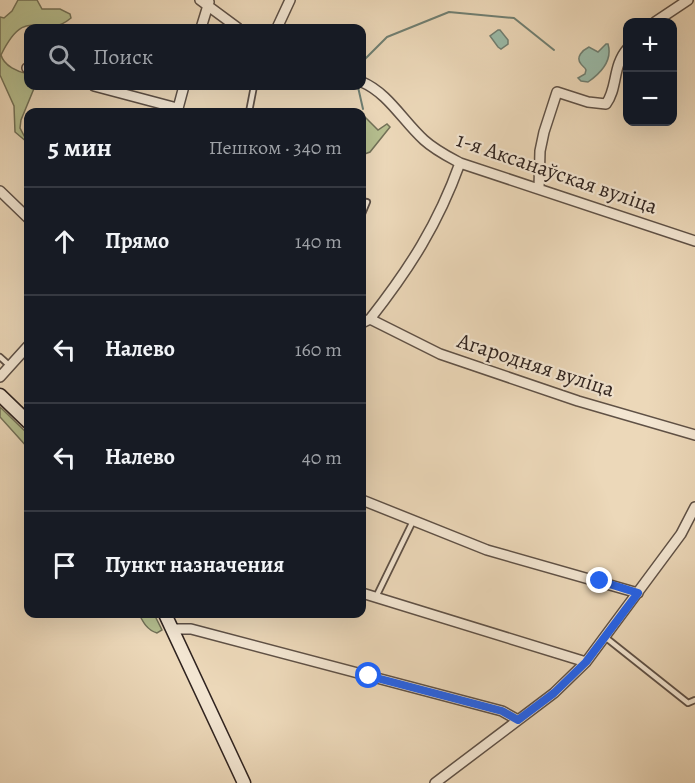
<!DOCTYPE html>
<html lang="ru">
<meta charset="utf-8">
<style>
:root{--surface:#171b24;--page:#242831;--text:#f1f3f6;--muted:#9ea1a6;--line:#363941}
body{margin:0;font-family:Alegreya,serif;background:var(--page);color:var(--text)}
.controls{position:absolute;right:18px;top:18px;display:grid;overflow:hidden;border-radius:12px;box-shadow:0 6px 24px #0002}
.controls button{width:54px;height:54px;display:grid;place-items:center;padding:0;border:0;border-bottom:2px solid var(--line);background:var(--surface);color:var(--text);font:30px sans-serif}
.stop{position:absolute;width:18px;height:18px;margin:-14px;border:4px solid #2563eb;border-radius:50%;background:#fff}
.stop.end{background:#2563eb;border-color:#fff;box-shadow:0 2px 6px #0008}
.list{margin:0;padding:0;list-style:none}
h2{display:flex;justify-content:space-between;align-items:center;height:78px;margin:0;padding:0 24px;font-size:26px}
h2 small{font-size:20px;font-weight:400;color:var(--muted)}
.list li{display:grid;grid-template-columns:39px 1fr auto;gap:18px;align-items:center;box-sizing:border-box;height:108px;padding:0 24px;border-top:2px solid var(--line)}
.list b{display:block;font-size:22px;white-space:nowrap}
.list em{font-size:20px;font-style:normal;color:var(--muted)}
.icon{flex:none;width:33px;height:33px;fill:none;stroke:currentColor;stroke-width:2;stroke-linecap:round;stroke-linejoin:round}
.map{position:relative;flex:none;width:695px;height:783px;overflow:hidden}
.search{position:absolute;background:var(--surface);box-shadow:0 6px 24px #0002;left:24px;top:24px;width:342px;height:66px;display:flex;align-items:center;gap:15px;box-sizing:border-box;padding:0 21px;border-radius:12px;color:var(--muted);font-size:22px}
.panel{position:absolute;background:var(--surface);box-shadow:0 6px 24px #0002;left:24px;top:108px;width:342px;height:510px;border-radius:12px}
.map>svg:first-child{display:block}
.green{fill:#b7bf8f;stroke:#747258;stroke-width:1.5}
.water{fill:#9abba9;stroke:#707f72;stroke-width:1.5}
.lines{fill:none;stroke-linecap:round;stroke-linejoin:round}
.stream{stroke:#707f72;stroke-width:2}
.service-casing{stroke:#5f5146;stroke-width:8}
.minor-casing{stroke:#5f5146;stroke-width:12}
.secondary-casing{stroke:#302420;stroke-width:15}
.service{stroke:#f3e6d2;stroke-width:4.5}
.minor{stroke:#f3e6d2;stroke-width:9}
.secondary{stroke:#f3e6d2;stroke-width:12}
.route{stroke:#2563eb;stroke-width:8}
.labels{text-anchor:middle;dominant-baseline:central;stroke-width:4.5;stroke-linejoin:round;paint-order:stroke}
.street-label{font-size:22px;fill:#302420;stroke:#f3e6d2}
</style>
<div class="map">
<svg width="695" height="783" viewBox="0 0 695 783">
<rect width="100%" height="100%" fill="#ecd8b9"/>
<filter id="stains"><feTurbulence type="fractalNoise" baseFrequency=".00333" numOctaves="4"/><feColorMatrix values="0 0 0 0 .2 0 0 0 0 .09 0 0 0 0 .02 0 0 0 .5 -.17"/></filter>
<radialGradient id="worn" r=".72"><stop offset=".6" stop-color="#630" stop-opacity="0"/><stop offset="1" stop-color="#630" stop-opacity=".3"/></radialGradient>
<path class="green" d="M 18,0 L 37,0 L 42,9 L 60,9 L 70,14 L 71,18 C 41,43 28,0 1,55 C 4,66 18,72 28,74 L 28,86 L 35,86 L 21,120 L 20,128 L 28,143 L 15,132 L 14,106 L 0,75 L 0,17 L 4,18 L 12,11 Z
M 362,114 L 378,130 L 387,124 L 390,127 L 370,152 L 362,155 Z
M 0,407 L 28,434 L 28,448 L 0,417 Z
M 139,614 L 154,614 L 162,630 L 157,633 C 147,630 143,622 139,614 Z"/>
<path class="water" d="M 498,30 L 500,30 L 508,40 L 508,44 L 501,49 L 498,47 L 490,36 Z
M 606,44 L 608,44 C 613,61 601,73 588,82 L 581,81 L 578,78 L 585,74 L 586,70 C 585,67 582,66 581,64 C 575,57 583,50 589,47 L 598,52 Z"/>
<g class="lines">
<path class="stream" d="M 362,62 L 387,37 L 449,12 L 514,18 L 554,50
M 358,87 L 363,109"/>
<defs>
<path id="service" d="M 249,112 L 254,86
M 362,214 L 367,202
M 0,357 L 10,366
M 376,597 L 413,521
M 605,637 L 688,703 L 695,700"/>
<path id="minor" d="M 200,0 L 238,28
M 655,22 L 688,0
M 201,28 L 209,2
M 277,28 L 290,0
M 27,68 L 28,68
M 362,82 C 388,93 403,121 424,140 C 435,150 447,156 460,163 L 695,241
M 94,86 L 177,108
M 177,112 L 184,86
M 539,188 L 540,151 L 544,132 L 557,92 L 588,102 L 606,104 C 618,88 612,66 628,48
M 0,191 L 28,218
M 370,319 L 440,354 L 578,401 L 695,435
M 362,323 L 370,319 C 410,268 438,224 460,163
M 0,377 L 28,346
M 362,500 L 487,550 L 638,593
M 362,593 L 586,662
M 172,629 L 191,629 L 502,711 L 518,720
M 435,783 L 554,693 L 586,662 L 681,534 L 695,507"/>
<path id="secondary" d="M 0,395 L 28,422
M 165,614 L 244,783"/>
</defs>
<use href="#service" class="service-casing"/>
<use href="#minor" class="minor-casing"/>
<use href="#secondary" class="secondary-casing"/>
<use href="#service" class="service"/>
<use href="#minor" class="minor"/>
<use href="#secondary" class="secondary"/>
</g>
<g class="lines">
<path class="route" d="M 369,676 L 502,711 L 518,720 L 554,693 L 586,662 L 638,593 L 600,581"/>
</g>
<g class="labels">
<g class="street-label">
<text transform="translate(557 173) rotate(19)">1-я Аксанаўская вуліца</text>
<text transform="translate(536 365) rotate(18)">Агародняя вуліца</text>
</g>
</g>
<rect width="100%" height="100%" filter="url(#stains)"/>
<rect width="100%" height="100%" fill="url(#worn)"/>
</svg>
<div class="controls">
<button>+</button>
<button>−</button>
</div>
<div class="stop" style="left:369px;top:676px"></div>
<div class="stop end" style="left:600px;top:581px"></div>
<div class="search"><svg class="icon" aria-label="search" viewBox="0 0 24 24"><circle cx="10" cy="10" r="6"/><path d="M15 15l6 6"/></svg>Поиск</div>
<section class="panel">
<h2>5 мин<small>Пешком · 340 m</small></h2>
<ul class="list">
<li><svg class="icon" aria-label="ahead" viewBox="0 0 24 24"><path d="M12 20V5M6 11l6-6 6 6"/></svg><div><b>Прямо</b></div><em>140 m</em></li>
<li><svg class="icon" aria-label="left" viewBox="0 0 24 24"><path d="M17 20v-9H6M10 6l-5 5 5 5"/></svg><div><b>Налево</b></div><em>160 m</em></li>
<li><svg class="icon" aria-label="left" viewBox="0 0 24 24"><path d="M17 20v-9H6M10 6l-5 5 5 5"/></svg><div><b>Налево</b></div><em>40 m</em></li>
<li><svg class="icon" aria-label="arrive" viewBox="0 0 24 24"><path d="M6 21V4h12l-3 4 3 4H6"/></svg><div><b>Пункт назначения</b></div></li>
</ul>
</section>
</div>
